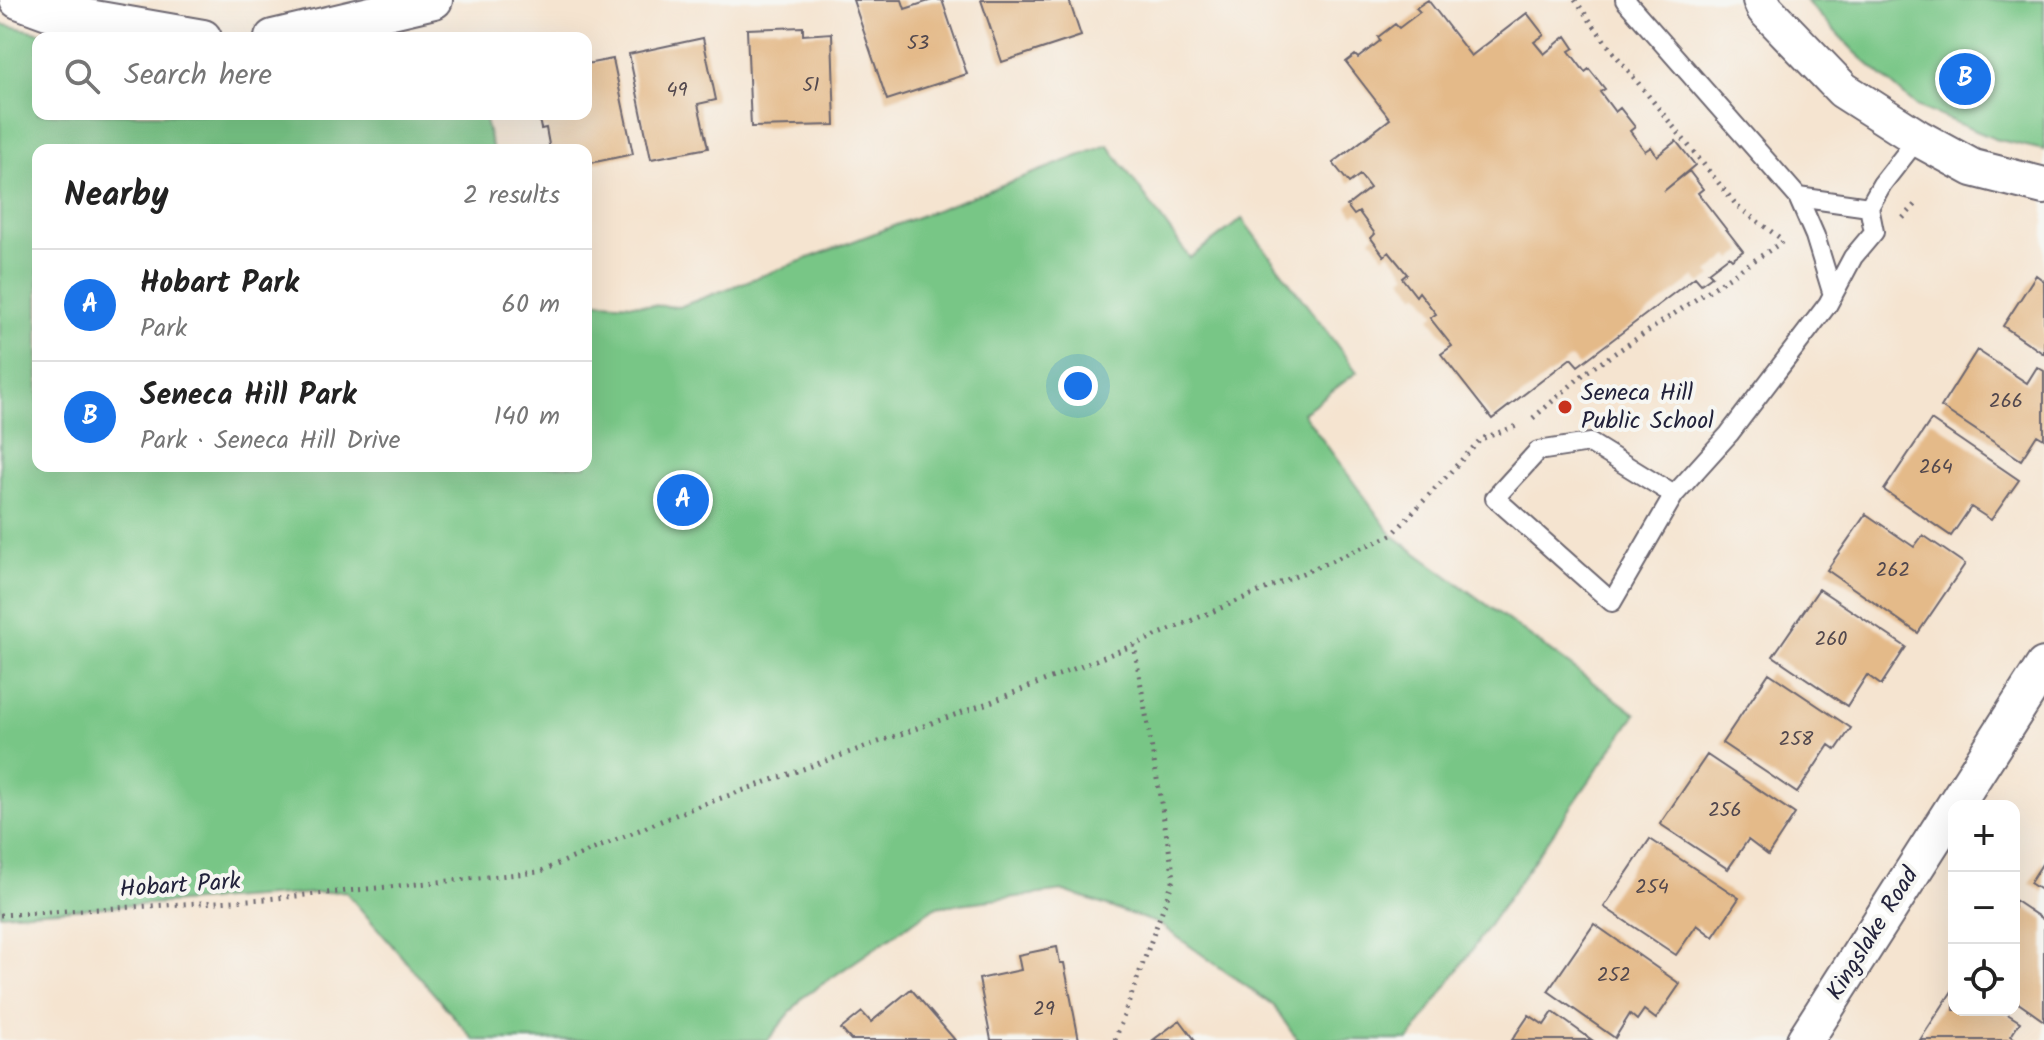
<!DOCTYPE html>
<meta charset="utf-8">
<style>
:root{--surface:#fff;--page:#f6f6f6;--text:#222;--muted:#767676;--line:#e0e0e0;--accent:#1a73e8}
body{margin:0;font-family:Kalam,sans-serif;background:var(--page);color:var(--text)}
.controls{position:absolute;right:24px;bottom:24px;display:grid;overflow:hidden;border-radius:16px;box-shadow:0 8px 32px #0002}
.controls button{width:72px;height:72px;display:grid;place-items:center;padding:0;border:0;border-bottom:2px solid var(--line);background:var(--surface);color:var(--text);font:40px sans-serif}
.you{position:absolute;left:1078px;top:386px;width:28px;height:28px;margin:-20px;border:6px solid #fff;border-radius:50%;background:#1a73e8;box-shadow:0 0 0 12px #1a73e833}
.badge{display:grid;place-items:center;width:52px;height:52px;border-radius:50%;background:var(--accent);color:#fff;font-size:26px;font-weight:700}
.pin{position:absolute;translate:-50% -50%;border:4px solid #fff;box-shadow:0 2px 8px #0006}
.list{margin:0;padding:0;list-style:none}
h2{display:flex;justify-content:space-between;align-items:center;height:104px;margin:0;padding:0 32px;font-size:34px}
h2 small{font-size:26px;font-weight:400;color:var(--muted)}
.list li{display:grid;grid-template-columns:52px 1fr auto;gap:24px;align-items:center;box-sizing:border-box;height:112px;padding:0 32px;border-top:2px solid var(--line)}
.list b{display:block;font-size:30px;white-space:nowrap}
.list p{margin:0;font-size:26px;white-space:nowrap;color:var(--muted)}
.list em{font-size:26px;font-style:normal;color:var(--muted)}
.icon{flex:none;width:44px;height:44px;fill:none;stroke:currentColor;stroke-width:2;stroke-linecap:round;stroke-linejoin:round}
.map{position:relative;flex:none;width:2044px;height:1040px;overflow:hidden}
.search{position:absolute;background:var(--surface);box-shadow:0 8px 32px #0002;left:32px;top:32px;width:560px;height:88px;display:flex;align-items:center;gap:20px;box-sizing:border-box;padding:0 28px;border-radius:16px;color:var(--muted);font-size:30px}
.panel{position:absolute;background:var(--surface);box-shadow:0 8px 32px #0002;left:32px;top:144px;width:560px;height:328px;border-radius:16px}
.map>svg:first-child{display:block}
.green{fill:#78c686;stroke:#4d7460;stroke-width:2}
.building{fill:#e4ba89}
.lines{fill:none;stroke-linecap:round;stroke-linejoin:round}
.lane-casing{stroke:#6c666f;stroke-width:22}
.street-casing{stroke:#6c666f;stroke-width:40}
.path{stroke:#6c666f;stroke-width:5;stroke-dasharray:2 6;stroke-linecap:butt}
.lane{stroke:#fff;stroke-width:18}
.street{stroke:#fff;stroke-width:36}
.poi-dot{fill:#c8321e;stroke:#f6f6f2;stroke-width:3}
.labels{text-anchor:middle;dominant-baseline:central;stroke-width:8;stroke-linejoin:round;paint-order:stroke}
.number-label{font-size:20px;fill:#52484e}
.poi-label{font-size:24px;fill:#22223b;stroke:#f6f6f2;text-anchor:start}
.street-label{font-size:24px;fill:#22223b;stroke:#f6f6f2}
</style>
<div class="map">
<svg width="2044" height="1040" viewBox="0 0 2044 1040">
<rect width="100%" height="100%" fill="#f6f6f2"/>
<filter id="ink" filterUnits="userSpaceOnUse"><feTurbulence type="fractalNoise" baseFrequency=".0125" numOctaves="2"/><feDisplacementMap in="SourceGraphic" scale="16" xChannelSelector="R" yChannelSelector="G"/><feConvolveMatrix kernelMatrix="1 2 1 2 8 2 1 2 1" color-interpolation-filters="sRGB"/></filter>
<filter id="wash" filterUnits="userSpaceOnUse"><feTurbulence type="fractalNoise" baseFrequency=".006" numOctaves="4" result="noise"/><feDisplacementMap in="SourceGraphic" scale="32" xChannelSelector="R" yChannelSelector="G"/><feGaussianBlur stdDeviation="1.8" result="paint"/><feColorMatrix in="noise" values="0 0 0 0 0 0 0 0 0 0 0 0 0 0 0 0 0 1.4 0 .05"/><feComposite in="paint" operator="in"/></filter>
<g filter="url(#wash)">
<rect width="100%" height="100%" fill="#f5e4d0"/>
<path class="green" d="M 1805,0 L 2044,0 L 2044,150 L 1995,139 L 1916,106 L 1855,52 Z
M 0,24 L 66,38 L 38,38 L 38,114 L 483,114 L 493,150 L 38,150 L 38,466 L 586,466 L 586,301 L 679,307 L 1108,145 L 1190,258 L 1242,219 L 1357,372 L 1303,413 L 1392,535 L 1636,714 L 1409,1040 L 1297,1040 L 1274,1006 L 1159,924 L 1064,891 L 935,907 L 802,998 L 768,1040 L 474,1040 L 345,891 L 0,914 Z"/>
<g id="blocks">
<path class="building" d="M 853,0 L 902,0 L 905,9 L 932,0 L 942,0 L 967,74 L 887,100 Z
M 981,0 L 1069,0 L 1081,36 L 1002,62 Z
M 1428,0 L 1471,56 L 1527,13 L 1544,35 L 1534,42 L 1544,54 L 1566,36 L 1574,48 L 1569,51 L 1585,72 L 1589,69 L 1605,89 L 1600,92 L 1615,112 L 1620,108 L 1635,127 L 1630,131 L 1645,151 L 1651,147 L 1657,156 L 1676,141 L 1695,165 L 1664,191 L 1689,171 L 1703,189 L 1698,193 L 1743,251 L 1732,259 L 1729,256 L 1708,272 L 1712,276 L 1701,284 L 1695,277 L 1578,366 L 1571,358 L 1492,419 L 1441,354 L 1452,346 L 1430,318 L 1436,314 L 1419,292 L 1416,296 L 1402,278 L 1407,274 L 1389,252 L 1384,256 L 1371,238 L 1375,234 L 1359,212 L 1354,215 L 1347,206 L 1370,188 L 1360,175 L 1349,183 L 1333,163 L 1390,119 L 1346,62 L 1355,55 L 1358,58 L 1380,41 L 1378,37 L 1395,24 L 1399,28 L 1420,12 L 1416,8 Z
M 803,27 L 803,35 L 832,33 L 835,125 L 751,127 L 747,29 Z
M 703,38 L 716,100 L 698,104 L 708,148 L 651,159 L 629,54 Z
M 613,59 L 633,154 L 586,164 L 586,150 L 550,150 L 546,128 L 541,129 L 538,114 L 586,114 L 586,64 Z
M 2036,275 L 2044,281 L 2044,354 L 2003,326 Z
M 1977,350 L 2027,383 L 2037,367 L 2044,371 L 2044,439 L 2037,435 L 2021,460 L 1941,407 Z
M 1931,420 L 2019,480 L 1991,520 L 1971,507 L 1951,536 L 1884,490 Z
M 1866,514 L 1914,547 L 1923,535 L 1965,564 L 1918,633 L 1827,570 Z
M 1819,589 L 1906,647 L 1881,685 L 1867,675 L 1847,706 L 1773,656 Z
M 1769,673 L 1851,728 L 1836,750 L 1829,745 L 1797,793 L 1722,743 Z
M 1707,755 L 1795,814 L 1768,855 L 1748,840 L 1728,869 L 1660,824 Z
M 1650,839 L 1739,898 L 1713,937 L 1697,925 L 1676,955 L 1604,907 Z
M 2044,861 L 2044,892 L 2030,883 Z
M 2014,900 L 2044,920 L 2044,1021 L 2014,1000 Z
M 1594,924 L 1680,984 L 1656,1019 L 1644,1010 L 1637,1020 L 1630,1014 L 1615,1038 L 1548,991 Z
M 1057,947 L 1060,963 L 1064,963 L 1079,1040 L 991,1040 L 979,979 L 1021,970 L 1018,955 Z
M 1954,988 L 1954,1010 L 2001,1010 L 2020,1022 L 2011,1036 L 2017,1040 L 1920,1040 Z
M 911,989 L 955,1040 L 851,1040 L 841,1029 L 862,1012 L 871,1022 Z
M 1553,1012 L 1592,1040 L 1512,1040 L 1529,1015 L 1544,1025 Z
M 1180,1020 L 1195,1040 L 1153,1040 Z"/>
</g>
</g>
<g filter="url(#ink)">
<use href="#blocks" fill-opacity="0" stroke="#6c666f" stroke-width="2"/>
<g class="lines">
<defs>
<path id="lane" d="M 1625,0 L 1798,197 L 1869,207
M 1798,197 L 1815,236 L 1833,295
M 1674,495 L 1590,443 L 1538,451 L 1495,498 L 1612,602 L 1674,495 L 1729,434 L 1828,304 L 1853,257 L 1874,232 L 1869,207 L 1882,184 L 1918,138"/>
<path id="street" d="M 18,0 L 48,11 L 203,38
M 1761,0 L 1765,9 L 1843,90 L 1918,138 L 1973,168 L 2044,186
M 273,38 L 434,0
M 1805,1040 L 2044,666"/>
</defs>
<use href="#lane" class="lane-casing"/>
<use href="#street" class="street-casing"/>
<path class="path" d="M 1575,0 L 1610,48 L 1738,207 L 1780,238
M 1903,218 L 1919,201
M 1533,418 L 1585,373 L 1782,242
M 0,915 L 266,899 L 539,872 L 685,811 L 988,703 L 1134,645 L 1392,535 L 1481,439 L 1517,426
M 1115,1040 L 1174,878 L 1134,645"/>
<use href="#lane" class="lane"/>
<use href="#street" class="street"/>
</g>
</g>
<circle class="poi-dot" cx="1565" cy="407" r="8"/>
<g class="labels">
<g class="number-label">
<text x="918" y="44">53</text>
<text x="811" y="86">51</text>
<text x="677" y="91">49</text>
<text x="2006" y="402">266</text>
<text x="1936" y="468">264</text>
<text x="1893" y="571">262</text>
<text x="1831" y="640">260</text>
<text x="1796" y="740">258</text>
<text x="1725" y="811">256</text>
<text x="1652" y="888">254</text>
<text x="1614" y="976">252</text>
<text x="1044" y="1010">29</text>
</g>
<g class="poi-label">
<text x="1581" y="393">Seneca Hill<tspan x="1581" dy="28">Public School</tspan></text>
</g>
<g class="street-label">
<text transform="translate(180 886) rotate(-4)">Hobart Park</text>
<text transform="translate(1873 934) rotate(-58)">Kingslake Road</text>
</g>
</g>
</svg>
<div class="controls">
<button>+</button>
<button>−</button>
<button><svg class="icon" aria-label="locate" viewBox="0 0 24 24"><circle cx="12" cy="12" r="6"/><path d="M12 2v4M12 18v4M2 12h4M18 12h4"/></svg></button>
</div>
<div class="you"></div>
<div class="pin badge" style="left:683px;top:500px">A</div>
<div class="pin badge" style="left:1965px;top:79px">B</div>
<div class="search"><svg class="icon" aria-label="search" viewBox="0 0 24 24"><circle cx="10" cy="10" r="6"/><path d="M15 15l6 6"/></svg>Search here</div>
<section class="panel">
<h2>Nearby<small>2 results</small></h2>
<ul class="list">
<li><span class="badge">A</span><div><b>Hobart Park</b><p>Park</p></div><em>60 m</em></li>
<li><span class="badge">B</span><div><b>Seneca Hill Park</b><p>Park · Seneca Hill Drive</p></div><em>140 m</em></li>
</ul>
</section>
</div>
